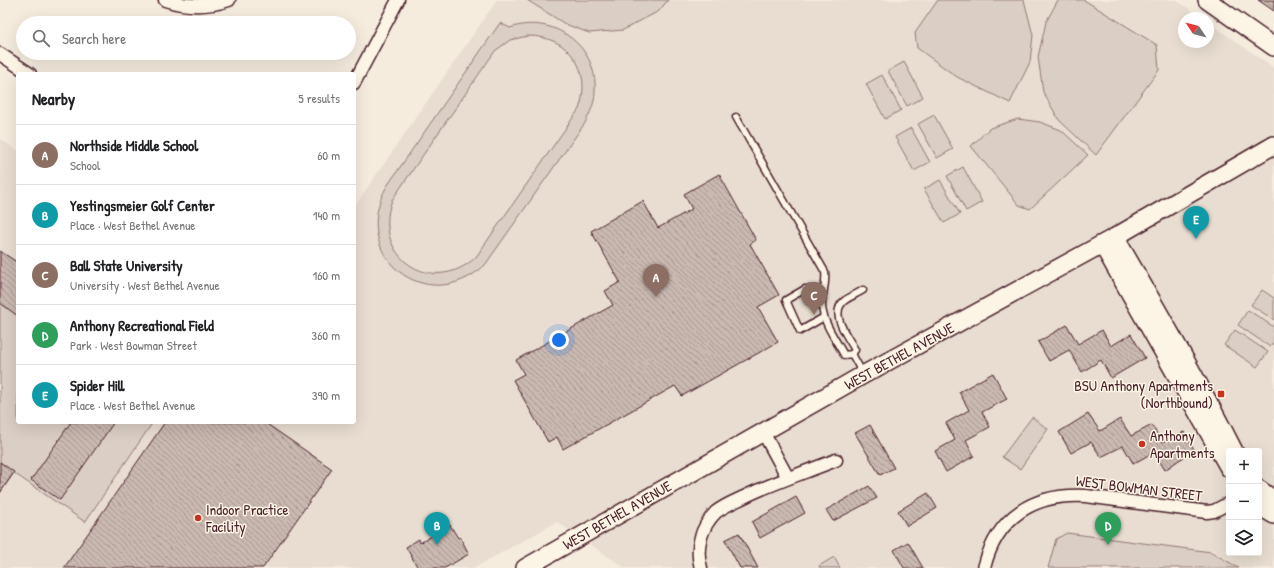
<!DOCTYPE html>
<meta charset="utf-8">
<style>
:root{--surface:#fff;--page:#f6f6f6;--text:#202124;--muted:#757577;--line:#e0e0e0;--accent:#c8321e}
body{margin:0;font-family:"Patrick Hand",sans-serif;background:var(--page);color:var(--text)}
.controls{position:absolute;right:12px;bottom:12px;display:grid;overflow:hidden;border-radius:4px;box-shadow:0 4px 16px #0002}
.controls button{width:36px;height:36px;display:grid;place-items:center;padding:0;border:0;border-bottom:1px solid var(--line);background:var(--surface);color:var(--text);font:20px sans-serif}
.compass{position:absolute;left:1178px;top:12px;width:36px;height:36px;border-radius:50%;background:var(--surface);box-shadow:0 4px 16px #0002;rotate:305deg}
.you{position:absolute;left:559px;top:340px;width:14px;height:14px;margin:-10px;border:3px solid #fff;border-radius:50%;background:#1a73e8;box-shadow:0 0 0 6px #1a73e833}
.badge{display:grid;place-items:center;width:26px;height:26px;border-radius:50%;background:var(--accent);color:#fff;font-size:13px;font-weight:700}
.pin{position:absolute;translate:-50% -33px;filter:drop-shadow(0 1px 2px #0008)}
.pin::after{content:'';position:absolute;top:21px;width:14px;height:12px;background:inherit;clip-path:polygon(0 0,100% 0,50% 100%)}
.list{margin:0;padding:0;list-style:none}
h2{display:flex;justify-content:space-between;align-items:center;height:52px;margin:0;padding:0 16px;font-size:17px}
h2 small{font-size:13px;font-weight:400;color:var(--muted)}
.list li{display:grid;grid-template-columns:26px 1fr auto;gap:12px;align-items:center;box-sizing:border-box;height:60px;padding:0 16px;border-top:1px solid var(--line)}
.list b{display:block;font-size:15px;white-space:nowrap}
.list p{margin:0;font-size:13px;white-space:nowrap;color:var(--muted)}
.list em{font-size:13px;font-style:normal;color:var(--muted)}
.icon{flex:none;width:22px;height:22px;fill:none;stroke:currentColor;stroke-width:2;stroke-linecap:round;stroke-linejoin:round}
.map{position:relative;flex:none;width:1274px;height:568px;overflow:hidden}
.search{position:absolute;background:var(--surface);box-shadow:0 4px 16px #0002;left:16px;top:16px;width:340px;height:44px;display:flex;align-items:center;gap:10px;box-sizing:border-box;padding:0 14px;border-radius:22px;color:var(--muted);font-size:15px}
.panel{position:absolute;background:var(--surface);box-shadow:0 4px 16px #0002;left:16px;top:72px;width:340px;height:352px;border-radius:4px}
.map>svg:first-child{display:block}
.built{fill:#e8ddd0;fill-rule:evenodd}
.park{fill:#dbcec4;stroke:#927678;fill-rule:evenodd}
.building{fill:url(#building-back-hatch);stroke:#4a1f2b}
.lines{fill:none;stroke-linecap:round;stroke-linejoin:round}
.lane-casing{stroke:#4a1f2b;stroke-width:9}
.street-casing{stroke:#4a1f2b;stroke-width:15}
.secondary-casing{stroke:#4a1f2b;stroke-width:20}
.lane{stroke:#fcf5e5;stroke-width:6}
.street{stroke:#fcf5e5;stroke-width:12}
.secondary{stroke:#fcf5e5;stroke-width:17}
.poi-dot{fill:#c8321e;stroke:#fcf5e5;stroke-width:1.5}
.labels{text-anchor:middle;dominant-baseline:central;stroke-width:3;stroke-linejoin:round;paint-order:stroke}
.street-label{font-size:15px;fill:#4a1f2b;stroke:#fcf5e5}
.poi-label{font-size:15px;fill:#4a1f2b;stroke:#fcf5e5;text-anchor:start}
</style>
<div class="map">
<svg width="1274" height="568" viewBox="0 0 1274 568">
<defs>
<pattern id="building-back-hatch" width="6" height="6" patternUnits="userSpaceOnUse"><rect width="6" height="6" fill="#cab9b1"/><path d="M-1 5l2 2M0 0l6 6M5-1l2 2" fill="none" stroke="#a69690"/></pattern>
</defs>
<rect width="100%" height="100%" fill="#f5ecde"/>
<filter id="ink" filterUnits="userSpaceOnUse"><feTurbulence type="fractalNoise" baseFrequency=".025" numOctaves="2"/><feDisplacementMap in="SourceGraphic" scale="8" xChannelSelector="R" yChannelSelector="G"/><feConvolveMatrix kernelMatrix="1 2 1 2 8 2 1 2 1" color-interpolation-filters="sRGB"/></filter>
<g filter="url(#ink)">
<path class="built" d="M 497,0 L 1176,0 L 1202,18 L 1184,18 L 1184,42 L 1208,42 L 1208,22 L 1274,68 L 1274,568 L 625,568 L 557,522 L 474,568 L 0,568 L 0,139 L 18,151 L 18,422 L 354,422 L 354,207 ZM 1229,451 L 1259,451 L 1259,553 L 1229,553 Z"/>
<path class="park" d="M 527,0 L 668,0 L 659,11 L 623,30 L 589,33 L 565,24 Z
M 938,0 L 1024,0 L 1033,35 L 1030,62 L 1010,103 L 957,77 L 917,48 L 915,33 Z
M 1058,0 L 1084,0 L 1157,45 L 1159,70 L 1096,155 L 1059,120 L 1043,92 L 1038,57 L 1046,22 Z
M 500,23 L 510,28 C 552,13 598,45 595,91 C 595,103 590,113 585,123 L 485,265 C 427,319 347,255 387,186 ZM 528,36 C 569,36 593,70 579,109 L 476,257 C 432,298 371,256 392,200 L 495,51 L 510,40 Z
M 904,62 L 923,97 L 907,106 L 888,71 Z
M 882,75 L 901,110 L 885,119 L 866,84 Z
M 934,115 L 953,149 L 937,158 L 918,124 Z
M 1018,119 L 1040,122 L 1061,130 L 1088,155 L 1030,209 L 1019,205 L 971,146 L 990,128 Z
M 911,128 L 930,162 L 914,171 L 895,137 Z
M 963,167 L 982,202 L 966,211 L 947,176 Z
M 940,180 L 960,214 L 944,223 L 924,189 Z
M 0,251 L 18,263 L 18,422 L 153,422 L 85,522 L 14,473 L 0,493 Z
M 1262,290 L 1274,298 L 1274,320 L 1251,305 Z
M 1248,310 L 1274,327 L 1274,342 L 1270,347 L 1238,325 Z
M 1235,330 L 1268,352 L 1257,367 L 1224,345 Z
M 1032,417 L 1048,429 L 1020,469 L 1002,457 Z
M 1067,533 L 1211,552 L 1239,568 L 1048,568 L 1056,539 Z
M 834,557 L 840,568 L 820,568 L 819,566 Z"/>
<path class="building" d="M 1258,0 L 1274,0 L 1274,11 Z
M 719,174 L 756,240 L 750,244 L 779,295 L 758,307 L 778,342 L 682,396 L 675,386 L 563,449 L 557,437 L 548,442 L 513,380 L 524,374 L 516,360 L 613,305 L 605,291 L 620,282 L 591,231 L 643,201 L 658,228 L 692,209 L 684,194 Z
M 0,251 L 18,263 L 18,316 L 0,303 Z
M 1067,325 L 1078,344 L 1102,330 L 1111,346 L 1131,334 L 1145,358 L 1111,378 L 1101,360 L 1082,372 L 1069,350 L 1049,361 L 1038,342 Z
M 993,373 L 1007,399 L 982,412 L 990,427 L 966,440 L 974,456 L 946,472 L 935,451 L 955,440 L 946,423 L 969,410 L 959,392 Z
M 1088,414 L 1100,431 L 1120,419 L 1131,436 L 1152,425 L 1162,442 L 1184,432 L 1195,451 L 1179,460 L 1165,470 L 1154,452 L 1138,461 L 1133,463 L 1123,446 L 1101,457 L 1091,442 L 1071,453 L 1059,432 Z
M 71,422 L 114,422 L 60,500 L 31,480 Z
M 165,422 L 264,422 L 332,469 L 263,568 L 64,568 Z
M 870,425 L 894,468 L 880,475 L 855,433 Z
M 0,462 L 14,472 L 0,493 Z
M 869,486 L 877,498 L 833,521 L 826,510 Z
M 928,493 L 937,508 L 907,526 L 898,511 Z
M 796,497 L 805,513 L 760,538 L 752,522 Z
M 450,525 L 458,538 L 460,537 L 469,554 L 445,568 L 418,568 L 406,547 L 419,539 L 420,543 Z
M 739,533 L 758,568 L 740,568 L 725,540 Z
M 908,542 L 923,568 L 904,568 L 894,550 Z"/>
<g class="lines">
<defs>
<path id="lane" d="M 736,117 L 825,272 C 827,285 821,295 822,306 C 823,323 836,340 844,355 L 852,354
M 824,317 L 800,331 L 786,300 L 805,289 L 824,290
M 852,354 L 855,350 C 848,337 829,314 844,301 C 849,297 857,294 863,290
M 852,354 L 863,374"/>
<path id="street" d="M 165,0 C 186,7 208,7 229,0
M 0,54 L 30,74
M 354,83 L 398,0
M 763,432 L 788,478
M 701,568 C 695,548 701,527 716,512 C 725,505 736,501 746,496 C 775,482 806,472 836,460
M 984,568 C 997,516 1034,493 1086,496 L 1207,512 L 1214,511 L 1229,503"/>
<path id="secondary" d="M 1207,0 L 1274,47
M 1115,237 C 1156,307 1197,378 1234,451
M 1102,244 L 1229,468
M 1259,489 L 1274,500
M 1259,506 L 1274,515
M 525,568 L 863,375 L 1115,237 L 1274,145"/>
</defs>
<use href="#lane" class="lane-casing"/>
<use href="#street" class="street-casing"/>
<use href="#secondary" class="secondary-casing"/>
<use href="#lane" class="lane"/>
<use href="#street" class="street"/>
<use href="#secondary" class="secondary"/>
</g>
</g>
<g class="poi-dot">
<rect x="1217" y="390" width="8" height="8" rx="2"/>
<circle cx="1142" cy="444" r="4"/>
<circle cx="198" cy="518" r="4"/>
</g>
<g class="labels">
<g class="street-label">
<text transform="translate(899 356) rotate(-29)">WEST BETHEL AVENUE</text>
<text transform="translate(1139 488) rotate(7)">WEST BOWMAN STREET</text>
<text transform="translate(617 515) rotate(-30)">WEST BETHEL AVENUE</text>
</g>
<g class="poi-label">
<text x="1213" y="385" text-anchor="end">BSU Anthony Apartments<tspan x="1213" dy="17">(Northbound)</tspan></text>
<text x="1150" y="435">Anthony<tspan x="1150" dy="17">Apartments</tspan></text>
<text x="206" y="509">Indoor Practice<tspan x="206" dy="17">Facility</tspan></text>
</g>
</g>
</svg>
<div class="controls">
<button>+</button>
<button>−</button>
<button><svg class="icon" aria-label="layers" viewBox="0 0 24 24"><path d="M12 4l9 5-9 5-9-5zM3 14l9 5 9-5"/></svg></button>
</div>
<svg class="compass" viewBox="-18 -18 36 36"><path d="M0-13l5 13h-10z" fill="#e53935"/><path d="M0 13l5-13h-10z" fill="#757577"/></svg>
<div class="you"></div>
<div class="pin badge" style="left:656px;top:297px;background:#8d6e63">A</div>
<div class="pin badge" style="left:437px;top:545px;background:#0f9aa8">B</div>
<div class="pin badge" style="left:814px;top:315px;background:#8d6e63">C</div>
<div class="pin badge" style="left:1108px;top:545px;background:#2e9e5b">D</div>
<div class="pin badge" style="left:1196px;top:239px;background:#0f9aa8">E</div>
<div class="search"><svg class="icon" aria-label="search" viewBox="0 0 24 24"><circle cx="10" cy="10" r="6"/><path d="M15 15l6 6"/></svg>Search here</div>
<section class="panel">
<h2>Nearby<small>5 results</small></h2>
<ul class="list">
<li><span class="badge" style="background:#8d6e63">A</span><div><b>Northside Middle School</b><p>School</p></div><em>60 m</em></li>
<li><span class="badge" style="background:#0f9aa8">B</span><div><b>Yestingsmeier Golf Center</b><p>Place · West Bethel Avenue</p></div><em>140 m</em></li>
<li><span class="badge" style="background:#8d6e63">C</span><div><b>Ball State University</b><p>University · West Bethel Avenue</p></div><em>160 m</em></li>
<li><span class="badge" style="background:#2e9e5b">D</span><div><b>Anthony Recreational Field</b><p>Park · West Bowman Street</p></div><em>360 m</em></li>
<li><span class="badge" style="background:#0f9aa8">E</span><div><b>Spider Hill</b><p>Place · West Bethel Avenue</p></div><em>390 m</em></li>
</ul>
</section>
</div>
